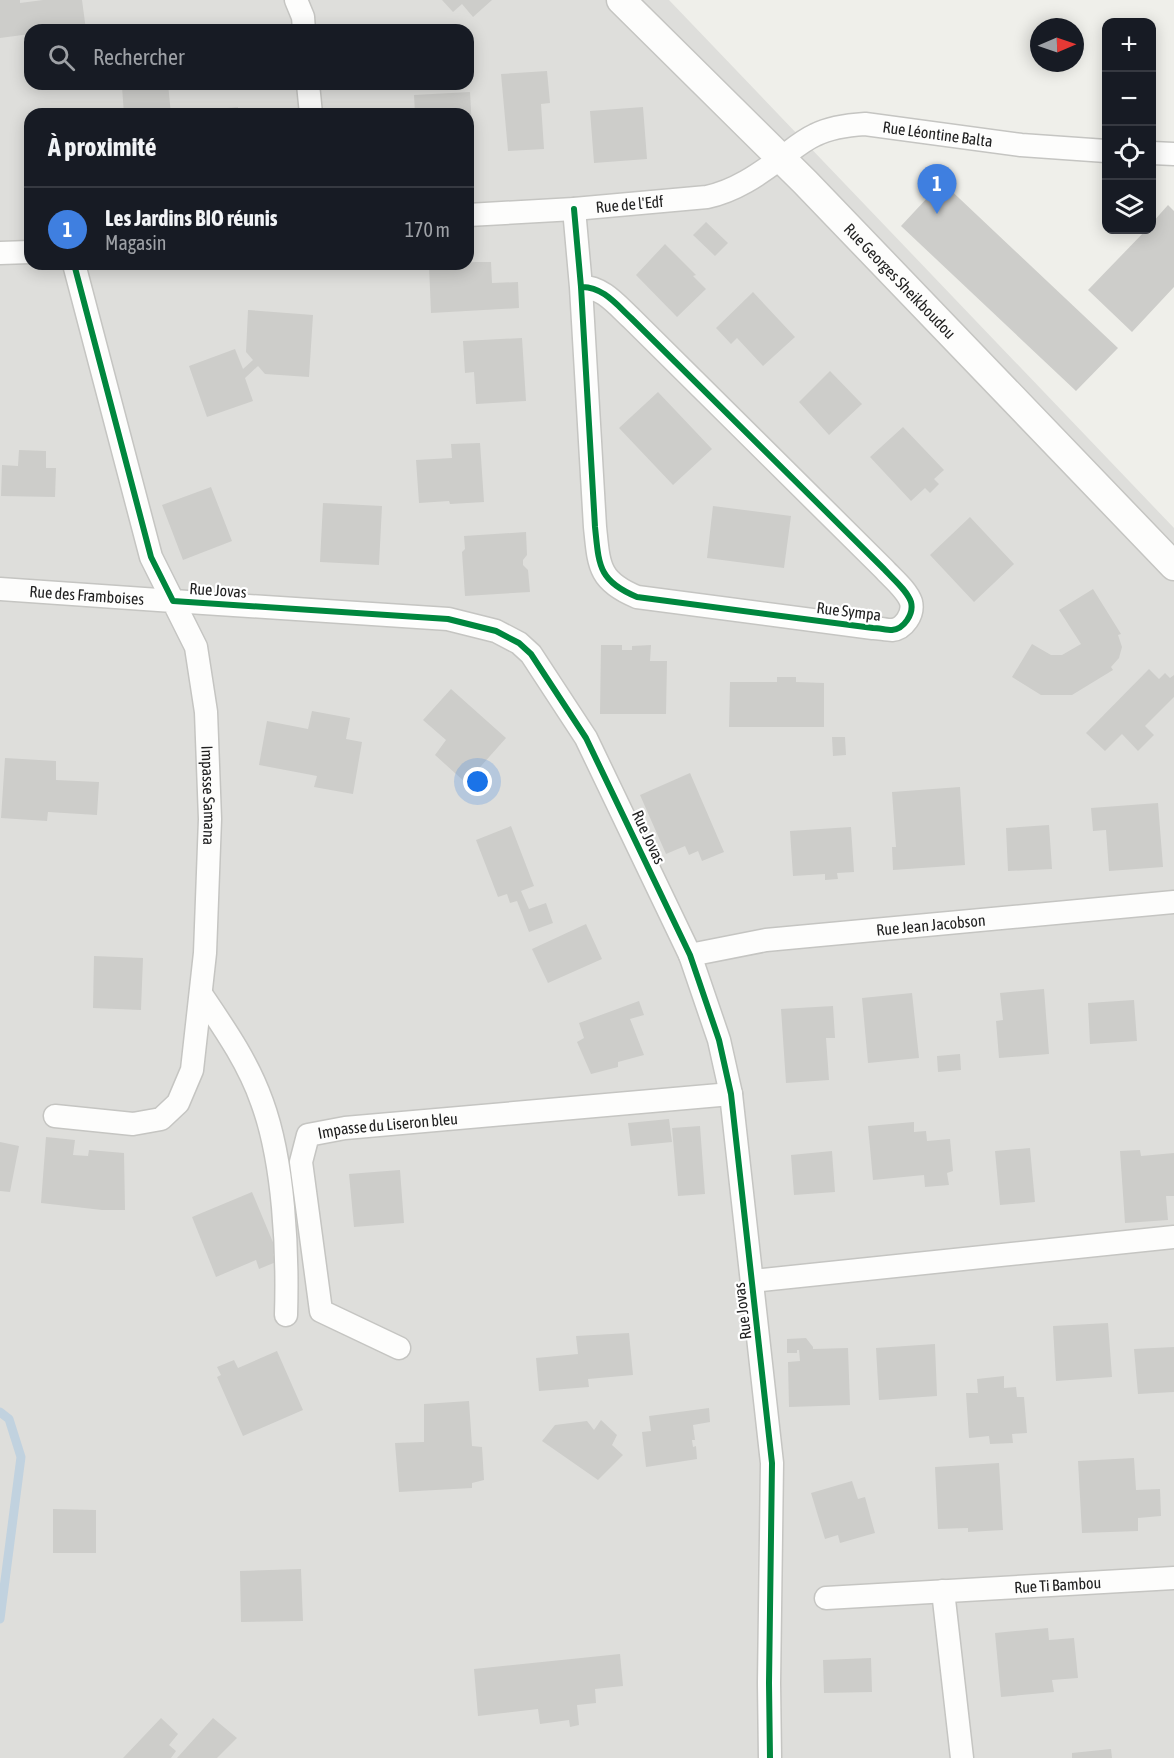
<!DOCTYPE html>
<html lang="fr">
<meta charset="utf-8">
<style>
:root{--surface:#171b24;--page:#242831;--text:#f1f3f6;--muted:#9ea1a6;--line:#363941;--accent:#696967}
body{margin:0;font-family:"Asap Condensed",sans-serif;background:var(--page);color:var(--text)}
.controls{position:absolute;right:18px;top:18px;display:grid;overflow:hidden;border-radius:12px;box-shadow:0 3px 15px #0003}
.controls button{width:54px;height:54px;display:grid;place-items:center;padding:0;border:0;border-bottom:2px solid var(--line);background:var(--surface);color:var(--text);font:30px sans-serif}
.compass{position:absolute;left:1030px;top:18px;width:54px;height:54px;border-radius:50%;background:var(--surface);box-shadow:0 3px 15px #0003;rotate:88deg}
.you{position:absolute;left:478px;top:782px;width:21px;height:21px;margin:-15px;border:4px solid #fff;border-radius:50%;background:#1a73e8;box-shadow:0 0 0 9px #1a73e833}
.badge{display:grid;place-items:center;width:39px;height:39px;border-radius:50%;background:var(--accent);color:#fff;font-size:20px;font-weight:700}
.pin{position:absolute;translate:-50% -50px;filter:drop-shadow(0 2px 3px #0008)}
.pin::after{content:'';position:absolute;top:32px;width:21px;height:18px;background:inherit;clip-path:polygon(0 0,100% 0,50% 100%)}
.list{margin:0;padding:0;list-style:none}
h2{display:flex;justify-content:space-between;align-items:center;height:78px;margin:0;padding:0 24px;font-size:26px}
h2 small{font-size:20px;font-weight:400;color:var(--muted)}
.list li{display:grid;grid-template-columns:39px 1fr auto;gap:18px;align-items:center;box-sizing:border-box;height:84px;padding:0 24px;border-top:2px solid var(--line)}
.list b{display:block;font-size:22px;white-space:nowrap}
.list p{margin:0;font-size:20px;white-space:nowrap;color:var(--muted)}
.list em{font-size:20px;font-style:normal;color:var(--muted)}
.icon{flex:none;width:33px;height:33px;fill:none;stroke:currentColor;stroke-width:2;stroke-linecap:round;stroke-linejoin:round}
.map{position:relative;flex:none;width:1174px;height:1758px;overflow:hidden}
.search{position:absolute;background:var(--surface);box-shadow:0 3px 15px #0003;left:24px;top:24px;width:450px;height:66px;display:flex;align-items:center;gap:15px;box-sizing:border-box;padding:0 21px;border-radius:18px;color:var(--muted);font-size:22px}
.panel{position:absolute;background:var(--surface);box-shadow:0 3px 15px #0003;left:24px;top:108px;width:450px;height:162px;border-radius:18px}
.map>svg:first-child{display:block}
.residential{fill:#dededb;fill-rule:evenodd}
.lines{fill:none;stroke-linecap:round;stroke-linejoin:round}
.stream{stroke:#c1d2df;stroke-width:9}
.building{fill:#cdcdca}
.minor-casing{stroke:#c5c5c2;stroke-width:25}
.tertiary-casing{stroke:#c5c5c2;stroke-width:31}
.minor{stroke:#fdfdfc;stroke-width:22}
.tertiary{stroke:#fdfdfc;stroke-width:28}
.cycleway-casing{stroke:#fff;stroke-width:10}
.cycleway{stroke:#00873e;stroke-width:6}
.labels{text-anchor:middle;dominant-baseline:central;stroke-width:4.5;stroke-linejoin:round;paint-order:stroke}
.street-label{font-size:16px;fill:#212121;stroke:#fff}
</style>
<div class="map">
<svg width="1174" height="1758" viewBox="0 0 1174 1758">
<rect width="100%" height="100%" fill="#efefea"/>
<path class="residential" d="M 0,0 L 669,0 L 1174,528 L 1174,1758 L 0,1758 ZM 30,30 L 468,30 L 468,84 L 30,84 ZM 30,114 L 468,114 L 468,264 L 30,264 Z"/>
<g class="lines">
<path class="stream" d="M 0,1412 L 9,1419 L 21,1457 L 0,1619"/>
</g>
<path class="building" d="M 0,0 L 20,0 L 20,3 L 43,0 L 82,0 L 86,30 L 30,30 L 30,34 L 0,38 Z
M 442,0 L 492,0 L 473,17 L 462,4 L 453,12 Z
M 547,71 L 550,103 L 541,104 L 544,149 L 508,151 L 501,74 Z
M 168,84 L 171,114 L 124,114 L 122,87 Z
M 470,92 L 473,147 L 468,147 L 468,114 L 415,114 L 414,95 Z
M 238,107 L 238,114 L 206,114 L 206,110 Z
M 643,107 L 647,159 L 594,163 L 590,111 Z
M 942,182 L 1118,348 L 1076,391 L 901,226 Z
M 1168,205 L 1174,211 L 1174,287 L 1132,332 L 1088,290 L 1146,230 L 1152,230 L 1152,223 Z
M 706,222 L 728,243 L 715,256 L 693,235 Z
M 665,244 L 696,275 L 693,276 L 706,289 L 677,317 L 636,275 Z
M 476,262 L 491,262 L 492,283 L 518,282 L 519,308 L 431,313 L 429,265 Z
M 753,292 L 795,337 L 763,366 L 737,338 L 731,344 L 716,328 Z
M 248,310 L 313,315 L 309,377 L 265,374 L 258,366 L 245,378 L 253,401 L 207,417 L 189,366 L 235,349 L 243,369 L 253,360 L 246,352 Z
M 522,338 L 526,401 L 476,404 L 474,372 L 465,373 L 463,341 Z
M 830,371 L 862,404 L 829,435 L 799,402 Z
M 658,392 L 712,449 L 673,485 L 619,428 Z
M 903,427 L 944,470 L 934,479 L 939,484 L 930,493 L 925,488 L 911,501 L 870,457 Z
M 480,443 L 484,502 L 450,504 L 449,501 L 419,503 L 416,460 L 452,458 L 451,444 Z
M 19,450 L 46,451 L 46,468 L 56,468 L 55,497 L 1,496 L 2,465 L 18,466 Z
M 211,487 L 232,541 L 183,560 L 162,505 Z
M 323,503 L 382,506 L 379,565 L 320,562 Z
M 713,506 L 791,516 L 784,568 L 707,558 Z
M 970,517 L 1014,564 L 974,602 L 930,555 Z
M 526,532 L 527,555 L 523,560 L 523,565 L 528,570 L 530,592 L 465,596 L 462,552 L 465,549 L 464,536 Z
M 1093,589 L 1121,634 L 1118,635 L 1122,647 L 1119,658 L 1111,667 L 1113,670 L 1072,695 L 1041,695 L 1012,677 L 1032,644 L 1051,655 L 1062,655 L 1081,644 L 1059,610 Z
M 601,645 L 622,645 L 622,650 L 632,650 L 632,646 L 651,645 L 650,661 L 667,661 L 666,714 L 600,714 Z
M 1149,669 L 1159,679 L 1165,673 L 1170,678 L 1174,675 L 1174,697 L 1145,726 L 1154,735 L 1138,751 L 1122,734 L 1105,751 L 1086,733 Z
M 777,677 L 796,677 L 796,682 L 824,683 L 824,727 L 729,727 L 730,682 L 777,682 Z
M 451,689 L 506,738 L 466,783 L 435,755 L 446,740 L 423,720 Z
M 312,711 L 350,718 L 346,739 L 362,742 L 353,794 L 314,787 L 317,776 L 259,765 L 267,721 L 308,729 Z
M 832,737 L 845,737 L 846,755 L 833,756 Z
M 5,758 L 56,761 L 56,780 L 99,782 L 97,815 L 48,812 L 47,821 L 1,818 Z
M 690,773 L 724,852 L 702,861 L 698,851 L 689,855 L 685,846 L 666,854 L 640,795 Z
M 960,787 L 965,865 L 893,870 L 892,847 L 896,847 L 892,792 Z
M 1158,803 L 1163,867 L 1109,871 L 1106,830 L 1093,831 L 1091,808 Z
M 1049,825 L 1052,869 L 1008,871 L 1006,828 Z
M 511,826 L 534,886 L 521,891 L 529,909 L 546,903 L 553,923 L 529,932 L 517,901 L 510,903 L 507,894 L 498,897 L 476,840 Z
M 851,827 L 854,872 L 837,873 L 838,879 L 825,880 L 825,874 L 793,876 L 790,831 Z
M 586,924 L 602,959 L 548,983 L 532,949 Z
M 94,956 L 143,958 L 141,1010 L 93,1008 Z
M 1044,989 L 1049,1054 L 999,1058 L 996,1021 L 1003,1020 L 1000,993 Z
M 912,993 L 919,1058 L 868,1063 L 862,998 Z
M 1134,1000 L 1137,1041 L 1090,1044 L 1088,1003 Z
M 639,1001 L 644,1015 L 630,1019 L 644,1055 L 618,1062 L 618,1067 L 591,1074 L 577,1042 L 584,1038 L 579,1023 Z
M 833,1006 L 835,1038 L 826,1038 L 829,1080 L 786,1083 L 781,1009 Z
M 960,1054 L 961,1070 L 938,1072 L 937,1056 Z
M 669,1119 L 672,1142 L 631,1146 L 628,1123 Z
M 914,1122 L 914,1132 L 926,1131 L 927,1141 L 950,1139 L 953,1171 L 947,1173 L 949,1185 L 925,1187 L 924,1175 L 873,1180 L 868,1126 Z
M 700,1126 L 705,1194 L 678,1196 L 672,1128 Z
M 46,1137 L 75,1140 L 73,1155 L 88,1156 L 89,1150 L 124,1153 L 125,1210 L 102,1210 L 41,1203 Z
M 0,1142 L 19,1146 L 10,1192 L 0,1191 Z
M 1030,1148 L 1035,1202 L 1000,1205 L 995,1151 Z
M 1140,1150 L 1141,1156 L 1174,1153 L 1174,1196 L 1166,1196 L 1168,1220 L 1125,1223 L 1120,1151 Z
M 832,1151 L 835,1192 L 794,1195 L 791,1155 Z
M 400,1170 L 404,1223 L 354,1227 L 349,1174 Z
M 252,1192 L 277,1252 L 273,1254 L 276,1262 L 259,1269 L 256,1260 L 216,1277 L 192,1217 Z
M 1108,1323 L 1112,1377 L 1056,1381 L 1053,1326 Z
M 629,1333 L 633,1375 L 588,1379 L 589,1387 L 539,1391 L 536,1358 L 578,1354 L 576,1336 Z
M 806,1338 L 813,1347 L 813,1349 L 848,1348 L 850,1405 L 789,1407 L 788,1362 L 800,1361 L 799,1350 L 797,1350 L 797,1353 L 787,1353 L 787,1339 Z
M 935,1344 L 937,1396 L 879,1400 L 876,1348 Z
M 1174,1347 L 1174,1392 L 1138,1394 L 1134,1349 Z
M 277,1351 L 303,1410 L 243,1436 L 217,1377 L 221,1375 L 217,1367 L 234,1360 L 238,1368 Z
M 1004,1376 L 1004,1388 L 1016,1387 L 1017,1397 L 1024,1397 L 1027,1433 L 1012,1434 L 1013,1443 L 990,1444 L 989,1436 L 969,1438 L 966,1393 L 978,1393 L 977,1379 Z
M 469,1401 L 472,1446 L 482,1447 L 484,1480 L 472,1483 L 472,1488 L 399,1492 L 395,1443 L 424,1442 L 424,1404 Z
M 709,1408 L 710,1422 L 693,1425 L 695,1440 L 692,1440 L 693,1447 L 696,1446 L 697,1459 L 646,1467 L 642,1432 L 651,1431 L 649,1416 Z
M 601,1420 L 617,1435 L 612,1445 L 623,1455 L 598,1480 L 542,1441 L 555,1425 L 587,1421 L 594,1430 Z
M 1134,1458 L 1136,1490 L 1160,1489 L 1161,1516 L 1138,1518 L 1138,1531 L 1082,1533 L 1078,1461 Z
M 999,1463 L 1003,1530 L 968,1532 L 968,1528 L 938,1529 L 935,1467 Z
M 852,1481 L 858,1499 L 865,1497 L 875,1533 L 840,1543 L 838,1535 L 825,1539 L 811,1493 Z
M 53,1509 L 96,1510 L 96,1553 L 53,1553 Z
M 301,1569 L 303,1621 L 241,1622 L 240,1571 Z
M 1048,1628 L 1049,1640 L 1074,1638 L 1078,1678 L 1052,1680 L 1054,1692 L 1001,1697 L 995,1633 Z
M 620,1654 L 623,1686 L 595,1689 L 596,1703 L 577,1705 L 579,1725 L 570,1727 L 569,1720 L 540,1724 L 538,1709 L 478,1716 L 474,1669 Z
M 871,1658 L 872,1692 L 824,1693 L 823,1660 Z
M 161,1718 L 178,1734 L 169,1745 L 176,1751 L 171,1758 L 123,1758 Z
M 213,1718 L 237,1738 L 217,1758 L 177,1758 Z
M 1111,1749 L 1112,1758 L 1072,1758 L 1072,1753 Z"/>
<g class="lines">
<defs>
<g id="minor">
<path d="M 296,0 L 303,17 L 304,30"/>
<path d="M 308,84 L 311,114"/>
<path d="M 1152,153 L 1174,154"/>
<path d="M 574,209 L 581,287 L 595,527 C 599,565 598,581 637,597 L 873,628 C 879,628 886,630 892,630 C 904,629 914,614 911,602 C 907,590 892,578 884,569 L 631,318 C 617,305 602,286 581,287"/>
<path id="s1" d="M 468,215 L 574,209 L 707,197 C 735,191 758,175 781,158 C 792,150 802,141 815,135 C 831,127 848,125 865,124 L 1021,145 L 1106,151"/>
<path d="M 0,253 L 30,252"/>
<path d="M 74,264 L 151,557 L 173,601 L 448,619 L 496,631 L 519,643 L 531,654 L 586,738 L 690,955 L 719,1040 L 731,1094 L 772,1463 L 769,1683 L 770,1758"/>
<path id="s2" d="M 0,589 L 173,601 L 196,647 L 206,712 L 210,819 L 205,953 L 192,1070 L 178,1103 L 161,1119 L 133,1124 L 55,1116"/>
<path id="s3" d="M 690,955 L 766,940 L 1174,902"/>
<path d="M 201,994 C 224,1028 248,1062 262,1102 C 284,1162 288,1251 286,1315"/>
<path d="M 752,1281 L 1174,1237"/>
<path id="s4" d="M 399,1348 L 321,1311 L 301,1162 L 308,1135 L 345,1128 L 731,1094"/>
<path d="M 943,1591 L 962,1758"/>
<path id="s5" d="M 826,1598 L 1174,1578"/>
</g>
<g id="tertiary">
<path id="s6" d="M 621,0 L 805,182 L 1174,566"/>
</g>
</defs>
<use href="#minor" class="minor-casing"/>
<use href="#tertiary" class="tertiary-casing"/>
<use href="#minor" class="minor"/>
<use href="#tertiary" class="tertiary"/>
<defs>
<path id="cycleway" d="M 574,209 L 581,287 L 595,527 C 599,565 598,581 637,597 L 873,628 C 879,628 886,630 892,630 C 904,629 914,614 911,602 C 907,590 892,578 884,569 L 631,318 C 617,305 602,286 581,287
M 74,264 L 151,557 L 173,601 L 448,619 L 496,631 L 519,643 L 531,654 L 586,738 L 690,955 L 719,1040 L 731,1094 L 772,1463 L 769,1683 L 770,1758"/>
</defs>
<use href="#cycleway" class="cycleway-casing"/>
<use href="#cycleway" class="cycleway"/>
</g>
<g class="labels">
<g class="street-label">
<text stroke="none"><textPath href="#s1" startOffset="490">Rue Léontine Balta</textPath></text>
<text stroke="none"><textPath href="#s1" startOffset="162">Rue de l'Edf</textPath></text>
<text stroke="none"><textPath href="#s6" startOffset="396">Rue Georges Sheikboudou</textPath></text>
<text transform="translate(218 590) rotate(4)">Rue Jovas</text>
<text stroke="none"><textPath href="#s2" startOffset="87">Rue des Framboises</textPath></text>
<text transform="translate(849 611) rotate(7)">Rue Sympa</text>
<text stroke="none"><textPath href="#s2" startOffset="374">Impasse Samana</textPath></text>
<text transform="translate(649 837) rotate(65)">Rue Jovas</text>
<text stroke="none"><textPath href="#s3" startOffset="243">Rue Jean Jacobson</textPath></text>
<text stroke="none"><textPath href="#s4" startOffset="345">Impasse du Liseron bleu</textPath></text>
<text transform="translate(742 1311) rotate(-97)">Rue Jovas</text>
<text stroke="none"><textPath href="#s5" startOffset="232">Rue Ti Bambou</textPath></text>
</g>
</g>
</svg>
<div class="controls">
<button>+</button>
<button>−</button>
<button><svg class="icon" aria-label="locate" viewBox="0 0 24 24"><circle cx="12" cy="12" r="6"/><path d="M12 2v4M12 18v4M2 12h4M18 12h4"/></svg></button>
<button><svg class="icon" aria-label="layers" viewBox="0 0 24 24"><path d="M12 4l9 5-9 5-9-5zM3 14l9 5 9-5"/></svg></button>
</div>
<svg class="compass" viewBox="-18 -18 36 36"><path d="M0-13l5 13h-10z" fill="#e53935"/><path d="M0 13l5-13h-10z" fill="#9ea1a6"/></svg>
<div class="you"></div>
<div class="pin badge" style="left:937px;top:214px;background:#3f7fe0">1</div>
<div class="search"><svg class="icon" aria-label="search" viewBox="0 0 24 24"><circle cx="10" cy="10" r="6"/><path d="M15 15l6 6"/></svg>Rechercher</div>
<section class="panel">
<h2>À proximité<small></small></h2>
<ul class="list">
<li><span class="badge" style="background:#3f7fe0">1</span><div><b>Les Jardins BIO réunis</b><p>Magasin</p></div><em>170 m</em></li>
</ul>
</section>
</div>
